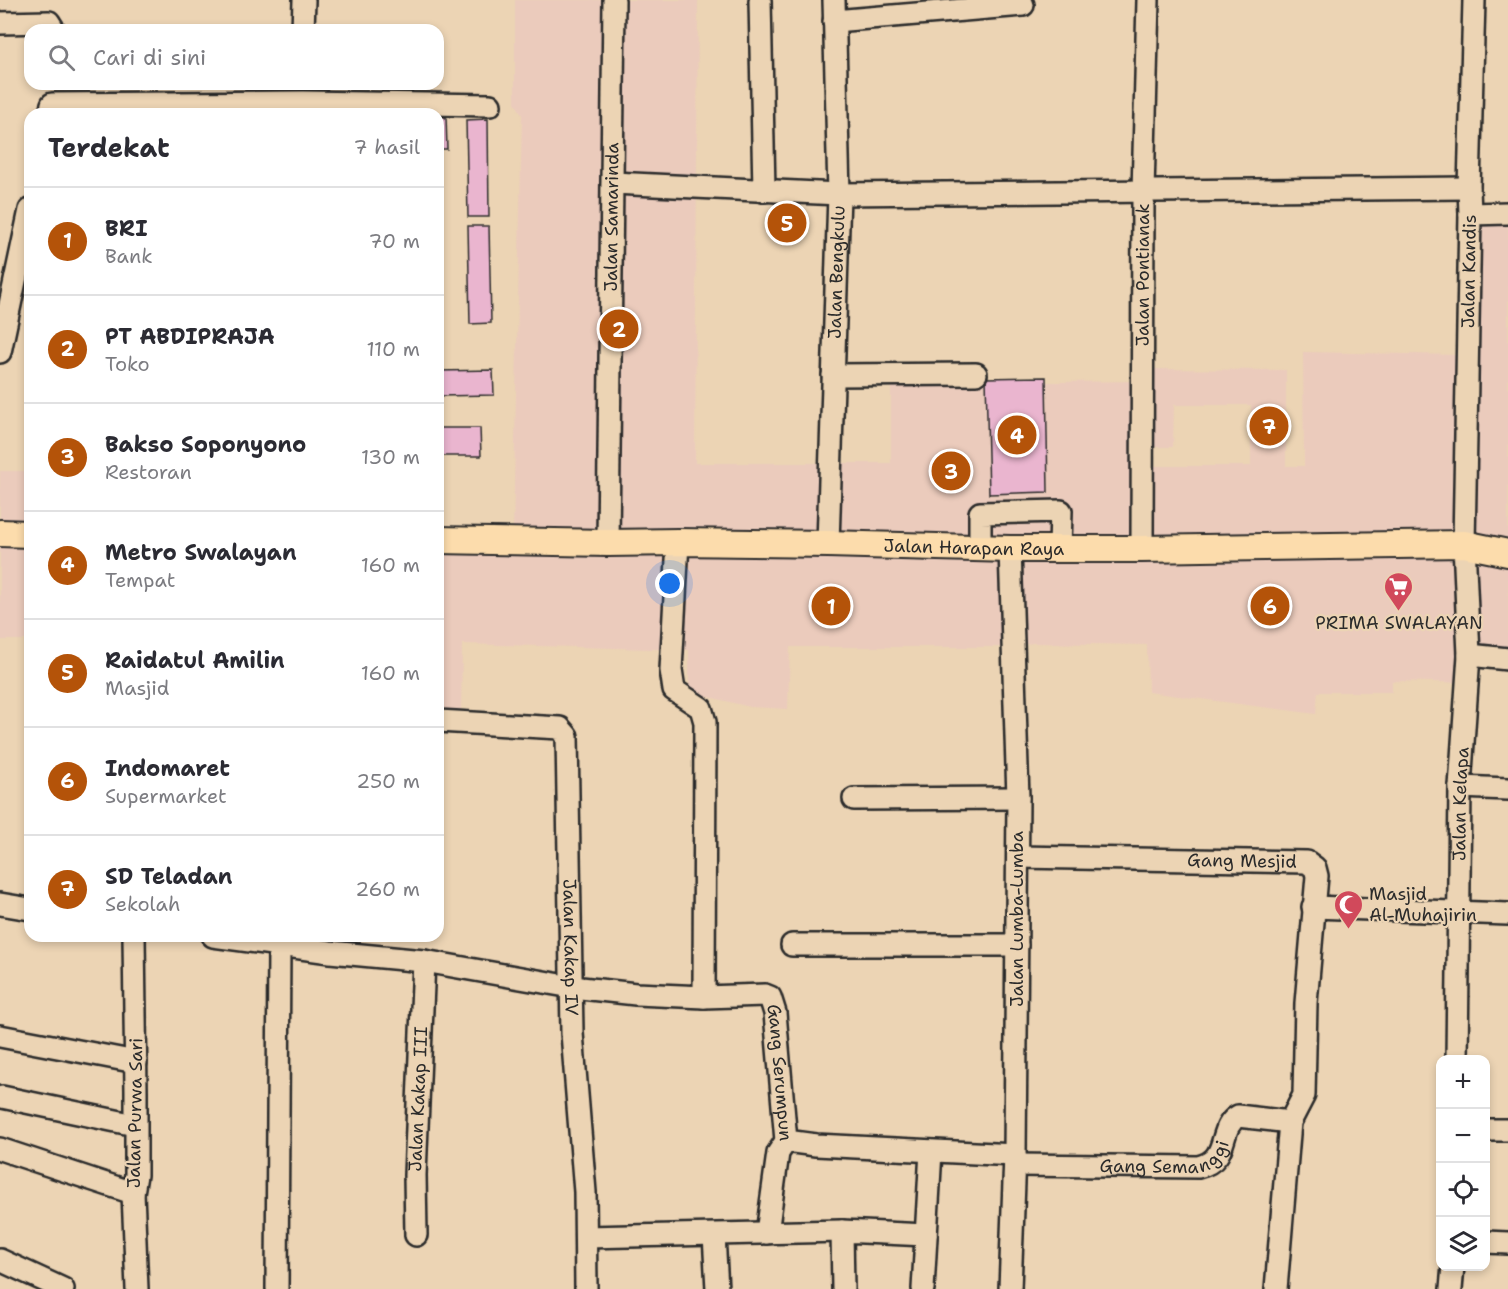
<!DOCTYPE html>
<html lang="id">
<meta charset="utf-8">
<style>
:root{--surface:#fff;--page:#f2f2f3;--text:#2b2b33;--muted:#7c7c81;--line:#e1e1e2;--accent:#b45309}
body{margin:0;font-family:"Shantell Sans",sans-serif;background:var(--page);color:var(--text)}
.controls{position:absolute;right:18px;bottom:18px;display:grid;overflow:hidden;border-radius:12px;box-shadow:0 3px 9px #0003}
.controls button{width:54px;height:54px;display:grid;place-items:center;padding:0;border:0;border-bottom:2px solid var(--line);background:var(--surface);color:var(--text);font:30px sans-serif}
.you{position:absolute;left:670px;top:584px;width:21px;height:21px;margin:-15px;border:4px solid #fff;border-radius:50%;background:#1a73e8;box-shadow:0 0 0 9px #1a73e833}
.badge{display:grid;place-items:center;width:39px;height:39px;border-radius:50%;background:var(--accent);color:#fff;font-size:20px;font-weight:700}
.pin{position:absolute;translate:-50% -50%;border:3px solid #fff;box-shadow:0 2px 6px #0006}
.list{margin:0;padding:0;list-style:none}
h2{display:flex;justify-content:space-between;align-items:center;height:78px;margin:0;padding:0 24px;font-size:26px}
h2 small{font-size:20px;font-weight:400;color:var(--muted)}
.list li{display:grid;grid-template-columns:39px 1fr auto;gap:18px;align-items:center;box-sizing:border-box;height:108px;padding:0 24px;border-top:2px solid var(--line)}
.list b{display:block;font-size:22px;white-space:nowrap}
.list p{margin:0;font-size:20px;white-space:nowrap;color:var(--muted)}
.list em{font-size:20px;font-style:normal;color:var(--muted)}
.icon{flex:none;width:33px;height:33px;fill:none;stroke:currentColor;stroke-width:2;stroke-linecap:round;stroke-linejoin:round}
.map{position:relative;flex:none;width:1508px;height:1289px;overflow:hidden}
.search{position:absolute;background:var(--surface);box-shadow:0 3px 9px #0003;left:24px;top:24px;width:420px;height:66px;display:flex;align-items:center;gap:15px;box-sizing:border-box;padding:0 21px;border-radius:18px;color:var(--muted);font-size:22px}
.panel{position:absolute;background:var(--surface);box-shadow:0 3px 9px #0003;left:24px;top:108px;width:420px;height:834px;border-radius:18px}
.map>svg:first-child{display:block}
.built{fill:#ebcbbc}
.building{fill:#eab5cf;stroke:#2b2b2b;stroke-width:1.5}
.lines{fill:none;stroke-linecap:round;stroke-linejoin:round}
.minor-casing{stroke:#2b2b2b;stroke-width:26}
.major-casing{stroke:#2b2b2b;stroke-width:30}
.minor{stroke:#ecd4b4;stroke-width:21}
.major{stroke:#fcdcac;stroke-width:26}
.labels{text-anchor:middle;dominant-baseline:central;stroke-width:4.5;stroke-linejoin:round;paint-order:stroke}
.street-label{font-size:18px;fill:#2b2b2b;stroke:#ecd4b4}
.poi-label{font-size:18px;fill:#2b2b2b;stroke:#ecd4b4}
</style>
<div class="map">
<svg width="1508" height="1289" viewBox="0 0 1508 1289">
<rect width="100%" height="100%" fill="#ecd4b4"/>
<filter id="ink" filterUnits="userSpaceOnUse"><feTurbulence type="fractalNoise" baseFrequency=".0167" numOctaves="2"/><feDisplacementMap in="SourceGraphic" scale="12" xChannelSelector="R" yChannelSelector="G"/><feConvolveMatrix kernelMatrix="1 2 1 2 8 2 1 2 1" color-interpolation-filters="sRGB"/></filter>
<g filter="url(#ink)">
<path class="built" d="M 515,0 L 698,0 L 695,463 L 891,463 L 891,384 L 1146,381 L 1146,466 L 1251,466 L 1251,405 L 1174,405 L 1173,447 L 1150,447 L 1150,369 L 1286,370 L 1286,466 L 1304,466 L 1303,352 L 1462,355 L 1464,219 L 1508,219 L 1508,666 L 1476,661 L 1474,683 L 1392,681 L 1392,692 L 1318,692 L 1316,714 L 1148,692 L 1147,645 L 1033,643 L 1009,647 L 790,647 L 788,709 L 750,707 L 689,692 L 689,650 L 462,644 L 461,720 L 438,719 L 438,531 L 513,532 L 522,115 L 515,102 Z
M 0,471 L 30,471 L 30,640 L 0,640 Z"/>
<path class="building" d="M 438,117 L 446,117 L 447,149 L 438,149 Z
M 488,119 L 489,217 L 468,217 L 466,120 Z
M 468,226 L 489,226 L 491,323 L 470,324 Z
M 493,370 L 494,395 L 438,396 L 438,371 Z
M 1046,377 L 1048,492 L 989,494 L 986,378 Z
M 438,428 L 480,428 L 481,456 L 438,456 Z
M 821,590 L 841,590 L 843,623 L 821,622 Z"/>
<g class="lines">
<defs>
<g id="minor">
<path d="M 760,0 L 764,191"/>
<path d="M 834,21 L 1023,5"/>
<path d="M 0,23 L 49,22 L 54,30"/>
<path d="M 303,30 L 304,0"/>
<path d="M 50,114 L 52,104 L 303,102 L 490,105"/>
<path d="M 613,183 L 839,194 L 1469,188"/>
<path d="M 1470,214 L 1508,213"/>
<path d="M 0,352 L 30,210"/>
<path d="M 833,375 L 976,374"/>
<path d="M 678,542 L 671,670 L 674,690 L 701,708 L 705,722 L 704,997"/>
<path id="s1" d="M 608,543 L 614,0"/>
<path id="s2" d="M 828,544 L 839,194 L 834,0"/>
<path d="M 980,548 L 980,513 L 1061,511 L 1060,549"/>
<path d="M 1010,549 L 1018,798 L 1015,1155 L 1010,1289"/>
<path id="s3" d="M 1142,549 L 1143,192 L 1148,0"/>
<path d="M 1469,655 L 1508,659"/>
<path id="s4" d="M 438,721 L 560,728 L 567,736 L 572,1033 L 585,1192 L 586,1289"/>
<path d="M 1460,787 L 1508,789"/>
<path d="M 854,799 L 1018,798"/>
<path id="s5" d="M 1018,857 L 1307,862 L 1315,868 L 1317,876 L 1306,1003 L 1304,1095 L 1290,1122 L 1276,1289"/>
<path d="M 0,904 L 30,909"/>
<path d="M 1313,907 L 1508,914"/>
<path d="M 134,936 L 136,1091 L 136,1175 L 133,1193 L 137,1289"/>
<path id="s6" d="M 213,936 L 330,952 L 424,961 L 572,987 L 636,994 L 704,997 L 765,995 L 770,997 L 775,1013 L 786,1141 L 816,1145 L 1015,1155"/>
<path d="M 792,945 L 1017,945"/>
<path d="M 0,1036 L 136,1062"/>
<path id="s7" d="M 1457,1060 L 1460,787 L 1469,655 L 1464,544 L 1470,214 L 1469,188 L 1474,0"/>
<path d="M 2,1097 L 135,1125"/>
<path d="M 1486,1130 L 1508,1130"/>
<path d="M 0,1149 L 133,1193"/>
<path id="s8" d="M 1015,1165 L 1198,1167 C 1231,1160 1217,1128 1238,1116 L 1290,1122"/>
<path d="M 767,1233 L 778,1153 L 786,1141"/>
<path id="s9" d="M 416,1235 L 415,1175 L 424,961"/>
<path d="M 714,1235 L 717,1289"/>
<path d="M 586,1237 L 842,1231"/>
<path d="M 1486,1242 L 1508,1243"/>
<path d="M 0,1260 L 63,1289"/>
<path d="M 277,1289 L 279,945"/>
<path d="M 843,1289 L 842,1231 L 926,1235"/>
<path d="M 923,1289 L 931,1151"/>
<path d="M 1451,1289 L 1453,1266"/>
</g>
<g id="major">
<path d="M 0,533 L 30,534"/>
<path id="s10" d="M 438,540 L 608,543 L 678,542 L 828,544 L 1010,549 L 1142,549 L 1464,544 L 1508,553"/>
</g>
</defs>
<use href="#minor" class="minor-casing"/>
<use href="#major" class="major-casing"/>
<use href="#minor" class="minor"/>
<use href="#major" class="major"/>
</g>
</g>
<defs>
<symbol id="supermarket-pin" viewBox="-11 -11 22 30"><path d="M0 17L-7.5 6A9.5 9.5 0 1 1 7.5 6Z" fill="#d1495b" stroke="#ecd4b4"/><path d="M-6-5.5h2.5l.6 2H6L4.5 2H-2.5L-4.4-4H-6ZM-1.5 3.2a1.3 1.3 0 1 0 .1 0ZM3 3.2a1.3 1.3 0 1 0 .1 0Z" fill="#fff"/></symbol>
<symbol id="mosque-pin" viewBox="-11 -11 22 30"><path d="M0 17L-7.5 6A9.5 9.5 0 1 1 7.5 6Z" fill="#d1495b" stroke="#ecd4b4"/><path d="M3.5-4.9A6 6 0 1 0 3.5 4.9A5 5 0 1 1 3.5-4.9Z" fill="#fff"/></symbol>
</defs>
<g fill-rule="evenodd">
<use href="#supermarket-pin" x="1382" y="570" width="33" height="45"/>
<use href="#mosque-pin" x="1332" y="888" width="33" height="45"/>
</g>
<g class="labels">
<g class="street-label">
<text stroke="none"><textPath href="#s1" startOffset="326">Jalan Samarinda</textPath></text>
<text stroke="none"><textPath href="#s2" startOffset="272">Jalan Bengkulu</textPath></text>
<text stroke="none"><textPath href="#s7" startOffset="789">Jalan Kandis</textPath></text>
<text stroke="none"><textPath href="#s3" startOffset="274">Jalan Pontianak</textPath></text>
<text stroke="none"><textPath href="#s10" startOffset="536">Jalan Harapan Raya</textPath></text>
<text stroke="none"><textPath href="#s7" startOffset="256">Jalan Kelapa</textPath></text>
<text stroke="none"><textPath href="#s5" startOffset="224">Gang Mesjid</textPath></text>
<text transform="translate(1017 919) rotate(-90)">Jalan Lumba-Lumba</text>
<text stroke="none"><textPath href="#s4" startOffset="344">Jalan Kakap IV</textPath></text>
<text stroke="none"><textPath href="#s6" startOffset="638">Gang Serumpun</textPath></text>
<text stroke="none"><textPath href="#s9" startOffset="136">Jalan Kakap III</textPath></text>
<text transform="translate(135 1113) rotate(-89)">Jalan Purwa Sari</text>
<text stroke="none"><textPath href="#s8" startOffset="153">Gang Semanggi</textPath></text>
</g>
<g class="poi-label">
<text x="1399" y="623">PRIMA SWALAYAN</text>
<text x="1369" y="894" text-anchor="start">Masjid<tspan x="1369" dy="21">Al-Muhajirin</tspan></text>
</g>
</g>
</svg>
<div class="controls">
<button>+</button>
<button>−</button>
<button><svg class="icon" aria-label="locate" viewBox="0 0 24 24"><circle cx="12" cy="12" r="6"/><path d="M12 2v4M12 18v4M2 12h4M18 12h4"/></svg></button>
<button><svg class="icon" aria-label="layers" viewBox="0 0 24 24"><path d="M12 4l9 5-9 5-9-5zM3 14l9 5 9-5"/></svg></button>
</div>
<div class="you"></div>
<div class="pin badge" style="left:831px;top:606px">1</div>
<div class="pin badge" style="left:619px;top:329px">2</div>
<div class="pin badge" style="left:951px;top:471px">3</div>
<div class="pin badge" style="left:1017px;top:435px">4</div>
<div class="pin badge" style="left:787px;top:223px">5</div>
<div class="pin badge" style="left:1270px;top:606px">6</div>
<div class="pin badge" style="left:1269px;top:426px">7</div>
<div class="search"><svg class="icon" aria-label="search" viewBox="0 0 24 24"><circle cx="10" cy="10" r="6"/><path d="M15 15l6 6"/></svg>Cari di sini</div>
<section class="panel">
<h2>Terdekat<small>7 hasil</small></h2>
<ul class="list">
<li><span class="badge">1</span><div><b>BRI</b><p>Bank</p></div><em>70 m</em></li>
<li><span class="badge">2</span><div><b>PT ABDIPRAJA</b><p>Toko</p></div><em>110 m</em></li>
<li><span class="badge">3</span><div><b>Bakso Soponyono</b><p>Restoran</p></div><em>130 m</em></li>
<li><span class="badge">4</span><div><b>Metro Swalayan</b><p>Tempat</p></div><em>160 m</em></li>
<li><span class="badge">5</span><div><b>Raidatul Amilin</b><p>Masjid</p></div><em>160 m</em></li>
<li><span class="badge">6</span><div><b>Indomaret</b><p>Supermarket</p></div><em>250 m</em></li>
<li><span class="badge">7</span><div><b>SD Teladan</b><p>Sekolah</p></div><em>260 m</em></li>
</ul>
</section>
</div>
